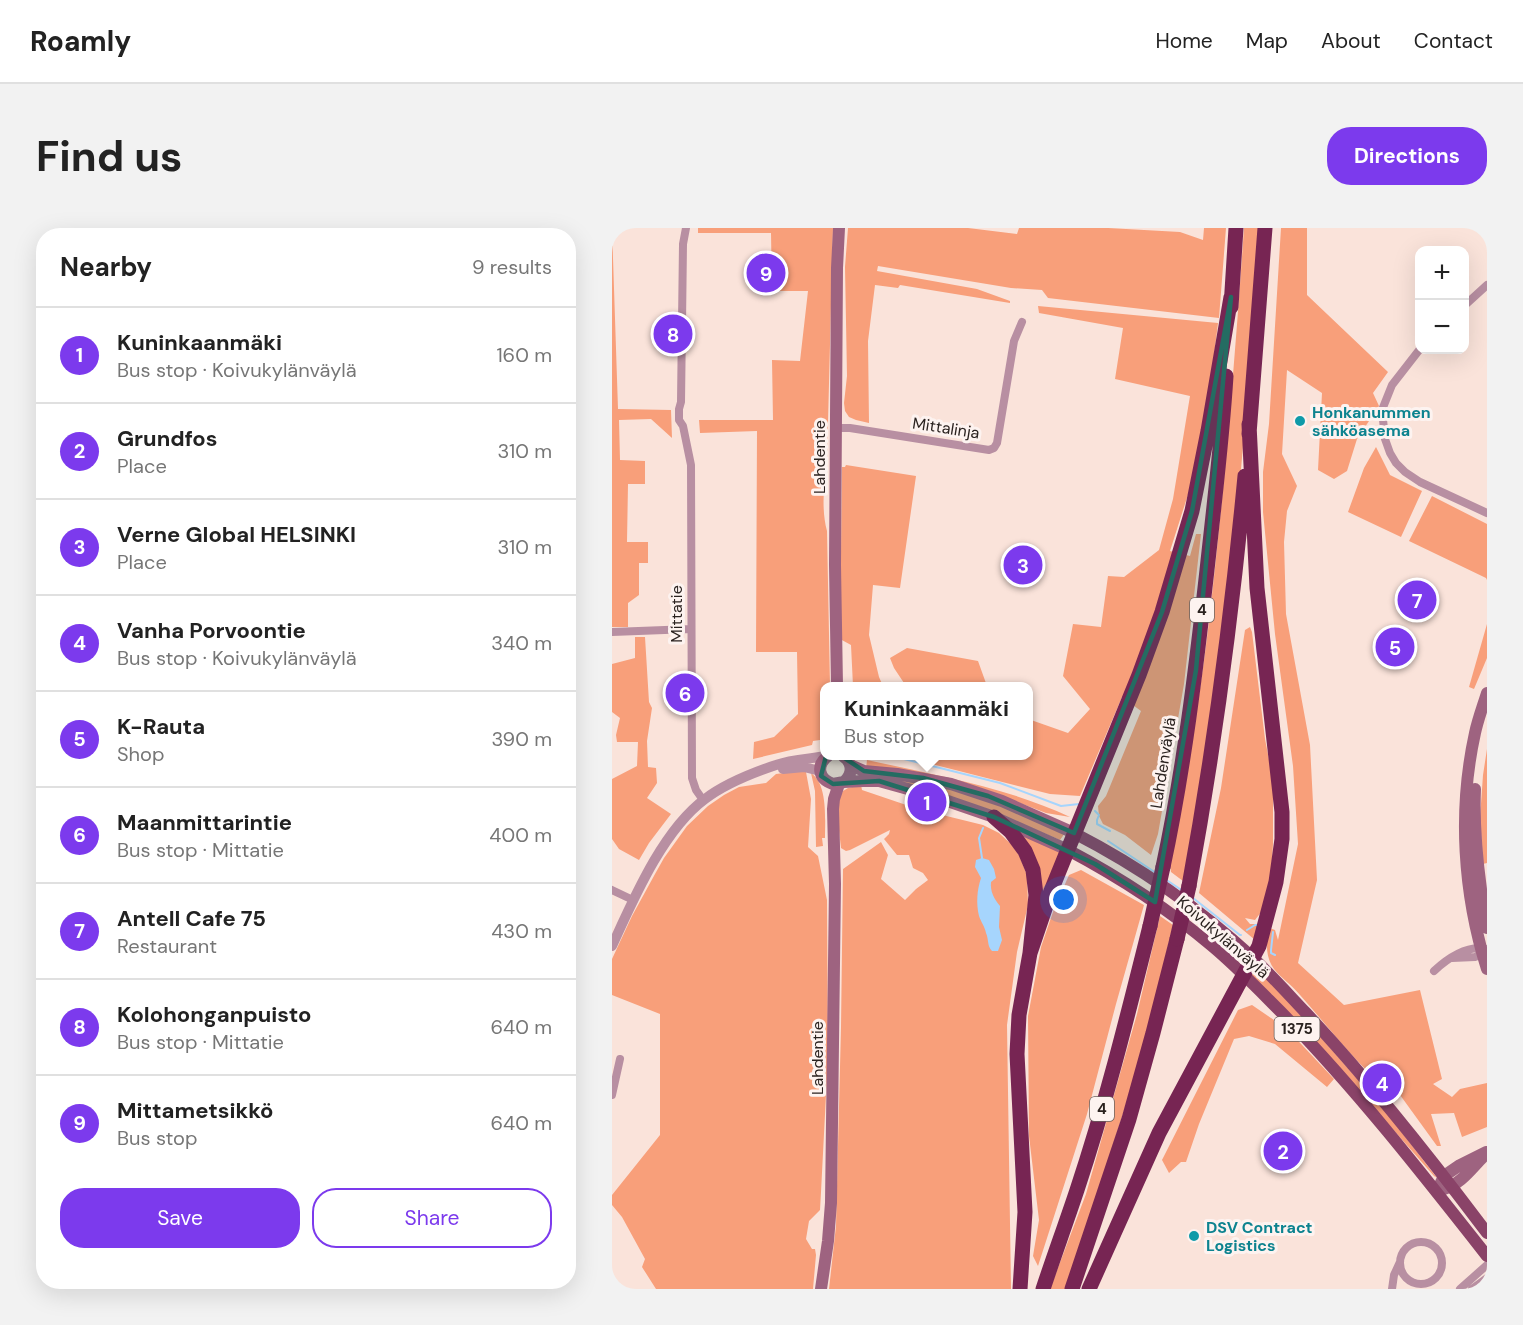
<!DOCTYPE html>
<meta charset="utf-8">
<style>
:root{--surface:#fff;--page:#f2f2f2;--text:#222;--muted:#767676;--line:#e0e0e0;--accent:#7c3aed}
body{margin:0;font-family:"DM Sans",sans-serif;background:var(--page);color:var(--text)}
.controls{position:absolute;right:18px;top:18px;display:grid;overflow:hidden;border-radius:12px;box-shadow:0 6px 24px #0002}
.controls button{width:54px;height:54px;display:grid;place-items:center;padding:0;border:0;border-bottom:2px solid var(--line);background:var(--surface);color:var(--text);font:30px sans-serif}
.you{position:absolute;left:452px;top:672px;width:21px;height:21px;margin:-15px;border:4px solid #fff;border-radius:50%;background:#1a73e8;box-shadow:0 0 0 9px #1a73e833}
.badge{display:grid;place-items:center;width:39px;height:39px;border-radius:50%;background:var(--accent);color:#fff;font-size:20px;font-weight:700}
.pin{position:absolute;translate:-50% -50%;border:3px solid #fff;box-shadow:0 2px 6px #0006}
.popup{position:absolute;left:208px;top:454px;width:213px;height:78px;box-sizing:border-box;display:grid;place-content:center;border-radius:12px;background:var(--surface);filter:drop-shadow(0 2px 4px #0005);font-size:20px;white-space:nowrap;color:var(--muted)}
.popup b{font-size:22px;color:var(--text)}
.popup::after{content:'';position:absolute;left:50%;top:100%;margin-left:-12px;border:12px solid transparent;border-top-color:var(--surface)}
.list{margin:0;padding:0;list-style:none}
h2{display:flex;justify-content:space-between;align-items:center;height:78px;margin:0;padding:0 24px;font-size:26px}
h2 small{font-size:20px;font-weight:400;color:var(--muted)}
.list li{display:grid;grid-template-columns:39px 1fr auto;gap:18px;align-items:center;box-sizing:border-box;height:96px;padding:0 24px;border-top:2px solid var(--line)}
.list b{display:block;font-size:22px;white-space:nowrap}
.list p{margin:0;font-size:20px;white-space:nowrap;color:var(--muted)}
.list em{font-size:20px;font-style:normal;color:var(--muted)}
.actions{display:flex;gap:12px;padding:18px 24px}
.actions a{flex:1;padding:14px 0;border:2px solid var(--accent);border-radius:24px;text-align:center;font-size:21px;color:var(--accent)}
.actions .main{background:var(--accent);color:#fff}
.map{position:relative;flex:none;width:875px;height:1061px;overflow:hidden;border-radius:24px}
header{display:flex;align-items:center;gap:36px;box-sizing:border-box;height:84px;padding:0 30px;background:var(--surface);border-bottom:2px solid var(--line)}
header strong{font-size:28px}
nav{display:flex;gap:33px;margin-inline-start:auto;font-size:21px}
.intro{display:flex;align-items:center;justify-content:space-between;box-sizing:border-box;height:144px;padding:0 36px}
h1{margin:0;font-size:42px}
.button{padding:15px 27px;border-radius:24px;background:var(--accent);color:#fff;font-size:21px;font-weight:700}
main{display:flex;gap:36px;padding:0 36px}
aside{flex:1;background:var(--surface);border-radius:24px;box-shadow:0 6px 24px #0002}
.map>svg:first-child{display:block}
.green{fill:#f89f7a}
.water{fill:#a6d5fd}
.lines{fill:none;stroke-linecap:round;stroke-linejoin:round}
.stream{stroke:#a6d5fd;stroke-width:2}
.minor{stroke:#b88fa2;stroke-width:8}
.tertiary{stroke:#b88fa2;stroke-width:10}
.secondary{stroke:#9e6380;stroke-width:12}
.primary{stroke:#8a4368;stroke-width:12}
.motorway{stroke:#772553;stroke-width:15}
.motorway-bridge{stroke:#772553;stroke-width:15}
.marked{fill:#246c62;fill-opacity:0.2;stroke:#246c62;stroke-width:4.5;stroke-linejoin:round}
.culture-dot{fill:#0f9aa8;stroke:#fdf3f0;stroke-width:2}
.labels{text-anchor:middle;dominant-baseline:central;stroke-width:6;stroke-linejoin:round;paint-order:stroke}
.shield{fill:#fdf3f0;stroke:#69615e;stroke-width:1.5}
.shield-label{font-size:15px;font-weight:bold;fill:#2a221f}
.culture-label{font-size:16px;font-weight:bold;fill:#0d838f;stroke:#fdf3f0;text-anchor:start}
.street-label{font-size:16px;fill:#2a221f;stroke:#fdf3f0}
</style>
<header>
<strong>Roamly</strong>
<nav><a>Home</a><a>Map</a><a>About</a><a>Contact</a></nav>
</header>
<div class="intro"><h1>Find us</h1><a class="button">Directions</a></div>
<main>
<aside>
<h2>Nearby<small>9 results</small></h2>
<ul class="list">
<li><span class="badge">1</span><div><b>Kuninkaanmäki</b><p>Bus stop · Koivukylänväylä</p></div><em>160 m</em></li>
<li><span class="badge">2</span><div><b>Grundfos</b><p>Place</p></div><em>310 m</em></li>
<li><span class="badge">3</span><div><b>Verne Global HELSINKI</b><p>Place</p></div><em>310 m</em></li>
<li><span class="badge">4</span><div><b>Vanha Porvoontie</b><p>Bus stop · Koivukylänväylä</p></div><em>340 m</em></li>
<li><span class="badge">5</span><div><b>K-Rauta</b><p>Shop</p></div><em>390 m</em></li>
<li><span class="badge">6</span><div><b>Maanmittarintie</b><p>Bus stop · Mittatie</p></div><em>400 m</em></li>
<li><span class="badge">7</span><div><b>Antell Cafe 75</b><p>Restaurant</p></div><em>430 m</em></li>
<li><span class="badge">8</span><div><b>Kolohonganpuisto</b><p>Bus stop · Mittatie</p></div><em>640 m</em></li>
<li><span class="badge">9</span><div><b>Mittametsikkö</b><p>Bus stop</p></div><em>640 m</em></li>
</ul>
<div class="actions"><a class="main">Save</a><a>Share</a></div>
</aside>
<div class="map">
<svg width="875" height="1061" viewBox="0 0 875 1061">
<rect width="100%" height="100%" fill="#fae3da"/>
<path class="green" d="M 0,0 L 6,181 L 59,182 L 60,210 L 39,191 L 7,192 L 8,232 L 33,233 L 33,256 L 16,256 L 15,314 L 36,314 L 36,335 L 27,335 L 27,367 L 16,375 L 16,399 L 0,399 Z
M 86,0 L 221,0 L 215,233 C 212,256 209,281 215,303 L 218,458 L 213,458 L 213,514 L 209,515 L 208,512 L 201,513 L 200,517 L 141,531 L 142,514 L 162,509 L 186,486 L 185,424 L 144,424 L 145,203 L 88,205 L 87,192 L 161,192 L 160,132 L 188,133 L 196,63 L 160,63 L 159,5 L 86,5 Z
M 236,0 L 356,0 L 405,6 L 407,0 L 496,0 L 568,4 L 591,12 L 592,0 L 614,0 L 607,90 L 436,70 L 430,62 L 399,60 L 266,38 L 265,43 L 365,61 L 398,73 L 398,75 L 288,57 L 286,60 L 263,57 L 256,113 L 257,195 L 244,192 L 237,189 L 233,183 L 232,175 L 235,148 L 233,39 Z
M 632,0 L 649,0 L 626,278 L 592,544 L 571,653 L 559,644 L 558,637 C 573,556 587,476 597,394 C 612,263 623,132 632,0 Z
M 669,0 L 695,0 L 695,67 L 776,144 L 761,165 L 767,178 L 745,211 L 735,243 L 722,251 L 706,242 L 710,165 L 675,142 L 670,226 L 685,258 L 675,283 L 672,314 L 674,386 L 698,517 L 705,652 L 686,735 L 732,777 L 808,762 L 830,851 L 821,856 L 840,869 L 848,861 L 875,855 L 875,899 L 850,909 L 842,885 L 819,886 L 829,918 L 825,918 L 783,860 L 773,848 L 766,853 C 737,827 714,796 688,767 C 680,757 669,750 662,741 C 653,729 654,713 657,700 L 663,702 L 666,712 L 686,616 L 681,538 L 663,406 L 651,284 L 651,244 L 657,196 Z
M 426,78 L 606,95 L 597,169 L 580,254 L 558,323 L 578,328 L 584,306 L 589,306 L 572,456 L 546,606 L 539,627 L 513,607 L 491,596 L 487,588 L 486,578 L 494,568 L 529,483 L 510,469 L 468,568 L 438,566 L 288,528 L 417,528 L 417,493 L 419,492 L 456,505 L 478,481 L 451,448 L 461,396 L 489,399 L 496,348 L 512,349 L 547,322 L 561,271 L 578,168 L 503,151 L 511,100 L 427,85 Z
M 764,219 L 778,247 L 810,263 L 789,309 L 736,284 L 752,240 Z
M 234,237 L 304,248 L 288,360 L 261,357 L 257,407 L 267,449 L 271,458 L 241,458 L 239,417 L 228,411 L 230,239 L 233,239 Z
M 820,268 L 875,296 L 875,352 L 874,350 L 797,313 Z
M 875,396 L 875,430 L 862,461 L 857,459 Z
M 638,399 L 640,404 L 653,511 L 661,552 L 661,616 L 659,648 L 650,683 L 643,692 L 633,690 L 638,696 L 649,696 L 643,712 L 587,665 L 609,560 L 633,402 Z
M 23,409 L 33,409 L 37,474 L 40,480 L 35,513 L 36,539 L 44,540 L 45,555 L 35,570 L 59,586 L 37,615 L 27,632 L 7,621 L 0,611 L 0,551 L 25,538 L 26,514 L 5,514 L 4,507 L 8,490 L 0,484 L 0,436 L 23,430 Z
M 295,420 L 366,433 L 375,458 L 294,458 L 282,440 L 278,430 Z
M 875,521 L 875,635 L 871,636 L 868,590 L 871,547 Z
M 255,532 C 323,547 394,559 458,589 L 434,585 L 377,563 L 254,541 Z
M 188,543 L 194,544 L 199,571 L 196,619 L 206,628 L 215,672 L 216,828 L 209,964 L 208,982 L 197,993 L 194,1011 L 200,1021 L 203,1021 L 204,1027 L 201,1061 L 44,1061 L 30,1039 L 33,1031 L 10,989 L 0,977 L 0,967 L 48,907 L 48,786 L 0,767 L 0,731 L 20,688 L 43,646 L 52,630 L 75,598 L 96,578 L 112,567 L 127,559 L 154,555 L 164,546 Z
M 199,545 C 216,556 213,592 213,610 L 210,610 L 211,618 L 204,619 L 203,563 Z
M 256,546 L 331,559 L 377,573 L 453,605 L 448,612 L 373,580 Z
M 249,557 L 250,562 L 306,581 L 371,597 L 387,605 L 399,616 L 407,627 L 415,647 L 416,677 L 405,724 L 395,797 L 399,1061 L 217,1061 L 224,998 L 229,799 L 231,641 L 269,614 L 276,627 L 269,651 L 293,672 L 304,661 L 316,652 L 311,645 L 301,640 L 297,627 L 285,627 L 272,611 L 277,606 L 278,602 L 238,622 L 234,623 L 229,620 L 224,576 L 231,563 L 236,560 Z
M 407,605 L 450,625 L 427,682 Z
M 469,642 L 532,677 L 504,776 L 475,886 L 426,1038 L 421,1028 L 427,992 L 417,908 L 416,788 L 429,719 L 442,681 L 457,647 Z
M 548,688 L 561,697 L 530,826 L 455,1061 L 438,1061 L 474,966 L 525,786 Z
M 645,741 L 668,763 L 771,880 L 825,950 L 822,948 L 691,799 L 639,748 Z
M 640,777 L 675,801 L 722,851 L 715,859 L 663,816 L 637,808 L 622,811 L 587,896 L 574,934 L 569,934 L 557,945 L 550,932 L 626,782 Z"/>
<path class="water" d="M 370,630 L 377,632 L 382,641 L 384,650 L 379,654 C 378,663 382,671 388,678 L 387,699 L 390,712 L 386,723 L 380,723 C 375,718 377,712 374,705 C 373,699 369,694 367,688 C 364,675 365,662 369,650 L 363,639 L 364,632 Z"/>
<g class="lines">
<path class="stream" d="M 280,528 L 388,555 L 449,578 L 467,576
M 483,583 L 487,587 L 485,592 L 485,596 L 498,603
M 496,613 L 544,645
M 370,630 L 367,610 L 371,600
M 553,651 L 571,663
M 581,670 L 628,707 L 629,707
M 635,702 L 643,697 L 646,697
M 661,704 L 659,722 L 659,725 L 663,727"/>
<path class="minor" d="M 74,0 L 71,16 L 69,174 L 67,181 L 67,192 L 71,198 L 79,237 L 80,550 L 84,562 L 91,572
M 852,78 L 875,57
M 808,121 L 780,157 L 770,182 L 773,211 L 778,225 L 784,235 L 793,244 L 808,254 L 875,285
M 223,200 L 238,200 L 377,222 L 382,220 L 385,215 L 402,113 L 410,94
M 0,404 L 79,401
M 0,662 L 21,672
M 840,730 L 863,729 L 874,725
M 822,743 C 836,730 854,717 874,721
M 0,867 L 8,831
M788 1035a21 21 0 1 1 42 0a21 21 0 1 1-42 0Z
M 780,1061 L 782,1047 L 788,1034
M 848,1061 L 875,1037
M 860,1061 L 875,1050"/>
<path class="tertiary" d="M 171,541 L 192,539 L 208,543
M 0,718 C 22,670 51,602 93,571 C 114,555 140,545 164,537 C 180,531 198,531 214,528"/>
<path class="secondary" d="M 225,458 L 223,337 L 225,40 L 227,0
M 875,465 C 871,478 866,491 863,505 C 846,582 851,665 875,741
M 216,528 C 204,537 206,551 221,556 L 232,554 C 241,546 241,535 231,528
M 238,537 L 252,543 L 285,546 L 339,556 L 390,573 L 462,605
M 232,554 L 251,553 L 267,553 L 321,568 L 382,589 L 456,622
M 863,561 C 861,608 867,654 875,700
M 832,961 C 849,956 859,941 871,929
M 825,963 L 832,948 L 848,937 L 874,924
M 209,1061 L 216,1013 L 219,975 L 223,656 L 221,581 L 222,571 L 227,556"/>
<path class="primary" d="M 462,605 C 526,638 587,680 640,729 C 659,747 676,766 694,785 C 759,854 818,929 875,1005
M 456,622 C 507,649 555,680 600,718 C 624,738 646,761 669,784 C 743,860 809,944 875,1028"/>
<path class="motorway" d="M 619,79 L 624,0
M 637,206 L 653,0
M 382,589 L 399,604 L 413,623 L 421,642 L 424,667 L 418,725 L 407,787 L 405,826 L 413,984 L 408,1061
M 551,639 C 572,541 584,441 595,342 C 602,277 610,213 614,148
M 577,658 C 602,522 620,385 633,248
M 418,725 L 439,663 L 527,447 L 550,384 L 580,283 L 596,203 L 619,69
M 431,1061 C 442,1028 454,995 465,962 C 494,875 516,786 538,698
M 460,1061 L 517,891 L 541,805 L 565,711
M 477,1061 L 547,905 L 647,718 L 664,654 L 670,611 L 670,584 L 645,360 L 637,196"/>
<path class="motorway-bridge" d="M 538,698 L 551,639
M 565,711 L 577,658"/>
</g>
<path class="marked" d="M 619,69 L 584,442 L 543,674 L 483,636 L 382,589 L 267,553 L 221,556 L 209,548 L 214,528 L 225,525 L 252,543 L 311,550 L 376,568 L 462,605 L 550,384 L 580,283 Z"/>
<g class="culture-dot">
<circle cx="688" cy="193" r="6"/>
<circle cx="582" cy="1008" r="6"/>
</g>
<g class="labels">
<g class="shield">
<rect x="578" y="370" width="24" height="24" rx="4.5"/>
<rect x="662.5" y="789" width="45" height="24" rx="4.5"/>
<rect x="478" y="869" width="24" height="24" rx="4.5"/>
</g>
<g class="shield-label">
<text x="590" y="382">4</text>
<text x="685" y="801">1375</text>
<text x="490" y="881">4</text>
</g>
<g class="culture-label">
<text x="700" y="184">Honkanummen<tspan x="700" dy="18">sähköasema</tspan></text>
<text x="594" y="999">DSV Contract<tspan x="594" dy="18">Logistics</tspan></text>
</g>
<g class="street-label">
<text transform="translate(334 200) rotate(9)">Mittalinja</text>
<text transform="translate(207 229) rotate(-90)">Lahdentie</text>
<text transform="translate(64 386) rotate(-90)">Mittatie</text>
<text transform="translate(551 535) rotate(-81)">Lahdenväylä</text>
<text transform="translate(611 709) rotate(41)">Koivukylänväylä</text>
<text transform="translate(205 830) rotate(-90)">Lahdentie</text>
</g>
</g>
</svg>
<div class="controls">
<button>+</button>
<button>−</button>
</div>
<div class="you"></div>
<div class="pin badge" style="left:315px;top:574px">1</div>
<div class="popup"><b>Kuninkaanmäki</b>Bus stop</div>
<div class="pin badge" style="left:671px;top:923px">2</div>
<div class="pin badge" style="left:411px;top:337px">3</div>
<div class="pin badge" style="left:770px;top:855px">4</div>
<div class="pin badge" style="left:783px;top:419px">5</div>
<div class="pin badge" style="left:73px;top:465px">6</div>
<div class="pin badge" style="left:805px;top:372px">7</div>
<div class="pin badge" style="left:61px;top:106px">8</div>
<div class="pin badge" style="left:154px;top:45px">9</div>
</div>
</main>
